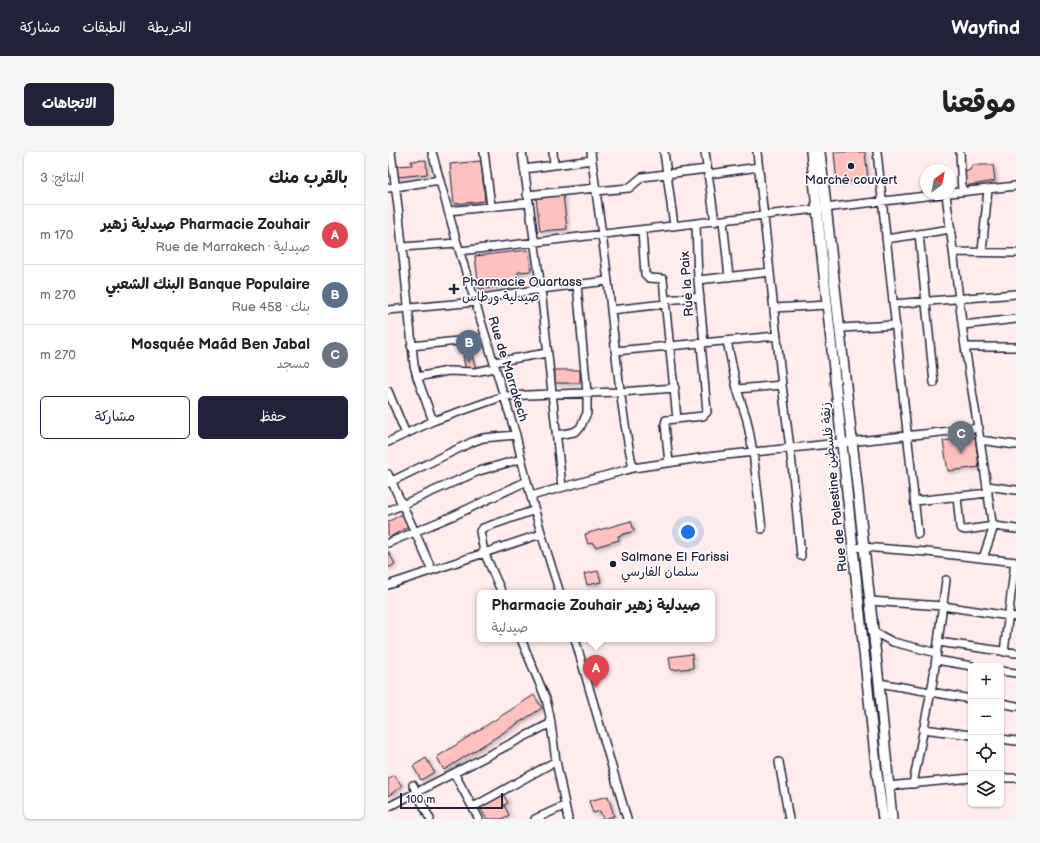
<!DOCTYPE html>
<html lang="ar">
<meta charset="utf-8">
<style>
:root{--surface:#fff;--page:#f6f6f6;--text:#222;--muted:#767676;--line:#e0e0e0;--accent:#22223b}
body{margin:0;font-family:"Balsamiq Sans","Playpen Sans Arabic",sans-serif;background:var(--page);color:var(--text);direction:rtl}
.controls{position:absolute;right:12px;bottom:12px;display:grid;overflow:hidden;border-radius:6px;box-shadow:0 1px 3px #0004}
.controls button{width:36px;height:36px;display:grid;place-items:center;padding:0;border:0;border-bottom:1px solid var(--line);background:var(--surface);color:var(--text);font:20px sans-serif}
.compass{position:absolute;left:532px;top:12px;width:36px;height:36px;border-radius:50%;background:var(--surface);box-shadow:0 1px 3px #0004;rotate:32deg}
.scale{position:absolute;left:12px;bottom:10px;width:103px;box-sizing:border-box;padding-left:4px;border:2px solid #22223b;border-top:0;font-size:11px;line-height:14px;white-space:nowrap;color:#22223b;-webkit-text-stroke:3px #fff;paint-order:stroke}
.you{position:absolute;left:300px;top:380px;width:14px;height:14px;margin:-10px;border:3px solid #fff;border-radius:50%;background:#1a73e8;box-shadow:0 0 0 6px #1a73e833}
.badge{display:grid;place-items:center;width:26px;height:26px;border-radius:50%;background:var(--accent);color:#fff;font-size:13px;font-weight:700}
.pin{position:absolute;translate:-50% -33px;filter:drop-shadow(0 1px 2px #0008)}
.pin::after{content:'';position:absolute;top:21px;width:14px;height:12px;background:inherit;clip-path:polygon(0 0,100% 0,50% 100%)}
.popup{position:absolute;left:89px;top:438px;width:238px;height:52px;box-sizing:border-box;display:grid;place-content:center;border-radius:6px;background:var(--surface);filter:drop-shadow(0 1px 3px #0005);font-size:13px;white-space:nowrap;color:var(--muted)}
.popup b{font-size:15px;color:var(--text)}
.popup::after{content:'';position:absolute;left:50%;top:100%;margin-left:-8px;border:8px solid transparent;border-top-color:var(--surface)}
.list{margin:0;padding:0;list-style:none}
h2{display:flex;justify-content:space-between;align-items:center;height:52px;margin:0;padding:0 16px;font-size:17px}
h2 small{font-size:13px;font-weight:400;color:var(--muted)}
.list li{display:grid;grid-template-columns:26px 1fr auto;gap:12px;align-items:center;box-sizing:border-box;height:60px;padding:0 16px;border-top:1px solid var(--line)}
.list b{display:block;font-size:15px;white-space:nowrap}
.list p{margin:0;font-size:13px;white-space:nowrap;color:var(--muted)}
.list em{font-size:13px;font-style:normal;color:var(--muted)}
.actions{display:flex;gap:8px;padding:12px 16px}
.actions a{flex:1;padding:9px 0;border:1px solid var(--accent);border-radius:6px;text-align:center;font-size:14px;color:var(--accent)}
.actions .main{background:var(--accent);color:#fff}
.icon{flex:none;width:22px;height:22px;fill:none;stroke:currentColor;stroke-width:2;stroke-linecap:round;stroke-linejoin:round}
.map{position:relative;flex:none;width:628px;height:667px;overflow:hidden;direction:ltr;border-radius:6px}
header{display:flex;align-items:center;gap:24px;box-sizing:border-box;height:56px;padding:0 20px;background:var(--accent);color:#fff}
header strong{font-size:19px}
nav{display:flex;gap:22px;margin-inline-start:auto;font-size:14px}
.intro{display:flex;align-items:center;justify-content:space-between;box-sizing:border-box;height:96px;padding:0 24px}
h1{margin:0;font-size:28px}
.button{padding:10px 18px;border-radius:6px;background:var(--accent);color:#fff;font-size:14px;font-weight:700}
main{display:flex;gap:24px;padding:0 24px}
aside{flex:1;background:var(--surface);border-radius:6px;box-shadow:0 1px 3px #0004}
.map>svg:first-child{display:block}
.building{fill:#fec1bf;stroke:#22223b;filter:url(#shadow)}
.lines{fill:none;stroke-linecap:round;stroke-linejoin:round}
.minor-casing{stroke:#22223b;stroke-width:10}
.major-casing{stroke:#22223b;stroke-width:12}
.minor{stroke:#fff;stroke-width:7}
.major{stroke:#fff;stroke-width:9}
.poi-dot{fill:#22223b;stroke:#fff;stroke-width:1.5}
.labels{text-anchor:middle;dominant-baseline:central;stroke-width:3;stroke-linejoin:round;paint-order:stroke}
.poi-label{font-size:13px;fill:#22223b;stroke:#fff;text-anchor:start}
.street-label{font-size:13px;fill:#22223b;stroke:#fff}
</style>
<header>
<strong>Wayfind</strong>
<nav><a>الخريطة</a><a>الطبقات</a><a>مشاركة</a></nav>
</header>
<div class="intro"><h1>موقعنا</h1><a class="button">الاتجاهات</a></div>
<main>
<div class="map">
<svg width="628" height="667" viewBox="0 0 628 667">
<defs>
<filter id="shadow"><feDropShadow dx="2" dy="2" stdDeviation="2" flood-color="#0004"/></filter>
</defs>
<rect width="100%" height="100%" fill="#ffecec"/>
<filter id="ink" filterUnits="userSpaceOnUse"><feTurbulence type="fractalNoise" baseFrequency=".025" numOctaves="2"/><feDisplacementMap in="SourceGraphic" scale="8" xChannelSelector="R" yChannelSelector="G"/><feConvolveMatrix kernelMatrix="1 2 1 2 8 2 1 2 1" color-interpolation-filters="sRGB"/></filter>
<g filter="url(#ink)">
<path class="building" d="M 446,0 L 477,0 L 480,27 L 449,31 Z
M 38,8 L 39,22 L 9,25 L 8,14 L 24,13 L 23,9 Z
M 93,9 L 97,49 L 66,52 L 62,12 Z
M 584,13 L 605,13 L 607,29 L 576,34 L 575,21 L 582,18 Z
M 175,43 L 179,77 L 152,79 L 148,45 Z
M 140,98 L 143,119 L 130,120 L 131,127 L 125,128 L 125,133 L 91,137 L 87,104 Z
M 84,203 L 88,217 L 78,219 L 75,204 Z
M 167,218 L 192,218 L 192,231 L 167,231 Z
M 587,285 L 591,315 L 560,319 L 555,289 Z
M 14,362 L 21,374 L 2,385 L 0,382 L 0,370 Z
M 243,369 L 246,379 L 230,384 L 231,388 L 207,395 L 205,391 L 200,392 L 197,382 Z
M 0,399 L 7,412 L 0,416 Z
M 210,419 L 213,430 L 199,433 L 196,422 Z
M 304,502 L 305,516 L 283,518 L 281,505 Z
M 146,543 L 154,556 L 56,618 L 49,605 Z
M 38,606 L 46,620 L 33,628 L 25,614 Z
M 6,623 L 14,634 L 0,644 L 0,627 Z
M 115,642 L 120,651 L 116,653 L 121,663 L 114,667 L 99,667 L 92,656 Z
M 220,644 L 226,664 L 215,667 L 212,659 L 205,661 L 201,649 Z"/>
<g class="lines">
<defs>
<path id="minor" d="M 3,0 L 11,63 L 26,213 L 29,225 L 45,269
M 44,0 L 69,91 L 128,283 C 139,336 155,389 172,441
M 96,0 L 103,54
M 134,0 L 153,137 L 174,335
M 165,0 L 166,13
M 203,0 C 208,43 215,86 220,130 C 227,192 232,255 245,316
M 276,0 L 286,74
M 317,0 L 327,70
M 369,0 L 394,233 L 404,312 L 413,404
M 489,0 L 530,382
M 572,0 L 574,39
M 136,17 L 204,8
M 320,22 L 371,15
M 0,36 L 52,28
M 208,39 L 241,36 L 254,25 L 319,17
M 562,41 L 628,34
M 558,42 L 577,195 L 592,288 L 604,370 L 606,374 L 628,377
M 139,43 L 208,36
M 60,59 L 140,51
M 335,69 L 341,125
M 308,72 L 310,128 L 316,191
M 254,78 L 257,122 L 261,126 L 275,127 L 277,148
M 531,82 L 546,231
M 498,87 L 563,77
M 14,95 L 69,91
M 72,99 L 555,42
M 566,100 L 628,101
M 594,100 L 600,37
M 310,128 L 382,120
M 87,147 L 153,137 L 219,129
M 505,152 L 628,142
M 386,156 L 440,153
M 0,158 L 88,150
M 223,158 L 277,152
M 575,173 L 628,167
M 452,176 L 508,173
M 339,189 L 349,237 L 359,268 L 365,300 L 374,377
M 23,194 L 98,186
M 577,195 L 628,195
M 227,199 L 389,184
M 106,210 L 159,201
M 29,225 L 60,219 L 87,220 L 106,216
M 349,237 L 394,233
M 0,239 L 18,282
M 289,267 L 277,148 L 312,145
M 169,283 L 186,280 L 192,276 L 199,261 L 199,241 L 189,133
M 592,288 L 628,293
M 0,290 L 45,269 L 116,244 L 165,242 L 232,240 L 287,236
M 281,311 L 277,272 L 278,268 L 315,264 L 319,260 L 313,192
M 0,322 C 15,354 30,386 44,418
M 0,331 L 84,290 L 95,286 L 128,283
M 599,334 L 628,338
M 143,344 L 245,316 L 319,305 L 591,276
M 569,344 L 572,375 L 574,377 L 577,378 L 606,374 L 595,406
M 527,349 L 600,341
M 0,359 L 91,319 L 133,307
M 0,391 L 67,363 L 139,329
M 466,396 L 475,395 L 539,400 L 628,410
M 0,433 L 153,382
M 114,441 L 96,400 L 92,379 L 95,376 L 147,358
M 481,449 L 555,454 L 628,465
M 484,479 L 505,490 L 549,501
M 133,487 L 158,547 L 162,565 L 168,609 L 180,667
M 187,487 L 239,667
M 550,490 L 628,501
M 616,500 L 627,410
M 548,508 L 584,514
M 613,519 L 628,521
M 491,531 L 583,547
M 613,551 L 628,554
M 535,577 L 583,583
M 613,587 L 628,589
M 391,610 L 401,667
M 66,621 L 91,667
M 613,626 L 628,626
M 525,632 L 545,529 L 558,428
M 25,633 L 42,667
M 500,634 L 583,626
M 0,655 L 163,571
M 85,655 L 168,609
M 147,667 L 176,654"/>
<path id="major" d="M 423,0 L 488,613 L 495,667
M 432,0 L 491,531 L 504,667"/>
</defs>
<use href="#minor" class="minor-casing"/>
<use href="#major" class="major-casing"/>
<use href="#minor" class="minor"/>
<use href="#major" class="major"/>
</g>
</g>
<g class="poi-dot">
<circle cx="463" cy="14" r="4"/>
<path d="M64 131h4v4h4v4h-4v4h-4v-4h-4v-4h4z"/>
<circle cx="225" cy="412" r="4"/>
</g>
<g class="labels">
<g class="poi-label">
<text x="463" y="28" text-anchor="middle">Marché couvert</text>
<text x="74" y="130">Pharmacie Ouartass<tspan x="74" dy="15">صيدلية ورطاس</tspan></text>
<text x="233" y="405">Salmane El Farissi<tspan x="233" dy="15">سلمان الفارسي</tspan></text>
</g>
<g class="street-label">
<text transform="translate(299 132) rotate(-94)">Rue la Paix</text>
<text transform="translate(120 217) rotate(73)">Rue de Marrakech</text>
<text transform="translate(446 335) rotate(-96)">Rue de Palestine زنقة فلسطين</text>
</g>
</g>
</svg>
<div class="controls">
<button>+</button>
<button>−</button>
<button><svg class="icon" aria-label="locate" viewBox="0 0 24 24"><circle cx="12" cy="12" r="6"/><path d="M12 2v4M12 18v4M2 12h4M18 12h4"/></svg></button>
<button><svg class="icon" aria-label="layers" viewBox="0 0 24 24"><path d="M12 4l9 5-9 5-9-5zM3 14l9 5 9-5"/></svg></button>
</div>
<svg class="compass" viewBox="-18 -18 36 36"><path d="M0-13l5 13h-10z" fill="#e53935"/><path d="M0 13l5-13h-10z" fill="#767676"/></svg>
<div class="scale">100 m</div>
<div class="you"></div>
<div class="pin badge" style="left:208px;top:536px;background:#e0444e">A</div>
<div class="popup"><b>Pharmacie Zouhair صيدلية زهير</b>صيدلية</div>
<div class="pin badge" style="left:81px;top:211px;background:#5c6f8a">B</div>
<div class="pin badge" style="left:573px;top:302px;background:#6b7280">C</div>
</div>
<aside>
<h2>بالقرب منك<small>النتائج: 3</small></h2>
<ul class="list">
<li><span class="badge" style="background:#e0444e">A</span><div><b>Pharmacie Zouhair صيدلية زهير</b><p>صيدلية · Rue de Marrakech</p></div><em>170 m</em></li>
<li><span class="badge" style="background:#5c6f8a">B</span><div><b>Banque Populaire البنك الشعبي</b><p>بنك · Rue 458</p></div><em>270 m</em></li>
<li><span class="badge" style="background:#6b7280">C</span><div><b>Mosquée Maâd Ben Jabal</b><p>مسجد</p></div><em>270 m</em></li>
</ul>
<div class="actions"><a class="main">حفظ</a><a>مشاركة</a></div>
</aside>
</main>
